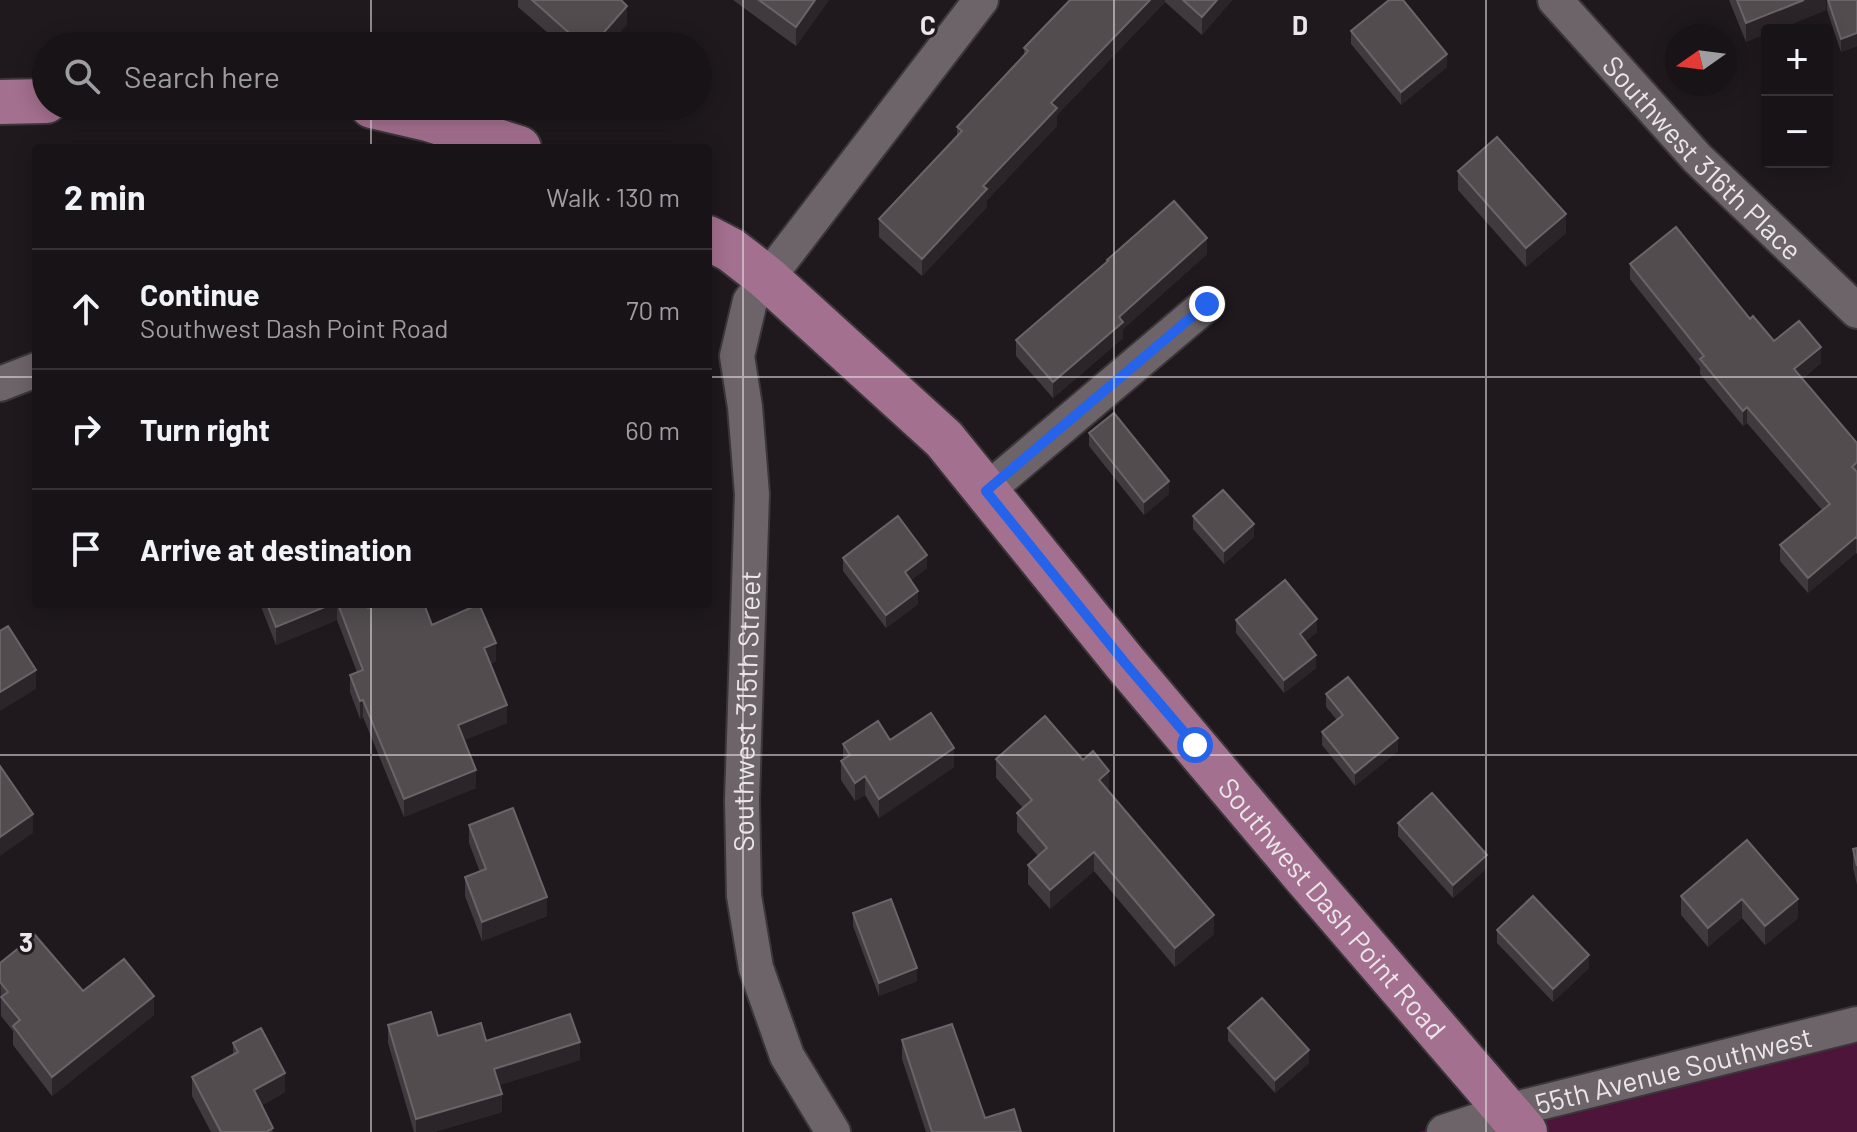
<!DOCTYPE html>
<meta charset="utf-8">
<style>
:root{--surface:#171316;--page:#242023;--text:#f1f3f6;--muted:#9e9ea1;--line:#363235}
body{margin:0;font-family:Barlow,sans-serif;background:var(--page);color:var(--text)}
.controls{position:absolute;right:24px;top:24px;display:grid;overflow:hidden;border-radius:8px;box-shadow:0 4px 20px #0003}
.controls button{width:72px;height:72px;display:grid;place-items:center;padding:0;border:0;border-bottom:2px solid var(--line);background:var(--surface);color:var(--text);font:40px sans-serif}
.compass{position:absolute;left:1665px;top:24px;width:72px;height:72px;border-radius:50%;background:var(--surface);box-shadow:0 4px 20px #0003;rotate:256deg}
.stop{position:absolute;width:24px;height:24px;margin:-18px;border:6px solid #2563eb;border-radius:50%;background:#fff}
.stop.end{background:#2563eb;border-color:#fff;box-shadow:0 2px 8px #0008}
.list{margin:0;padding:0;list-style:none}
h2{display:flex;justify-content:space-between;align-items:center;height:104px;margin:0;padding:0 32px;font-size:34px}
h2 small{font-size:26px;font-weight:400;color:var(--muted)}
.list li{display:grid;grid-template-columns:52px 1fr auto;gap:24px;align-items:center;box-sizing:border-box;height:120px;padding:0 32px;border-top:2px solid var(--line)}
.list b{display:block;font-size:30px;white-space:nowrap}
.list p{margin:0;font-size:26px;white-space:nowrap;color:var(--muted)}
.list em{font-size:26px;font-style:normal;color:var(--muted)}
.icon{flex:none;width:44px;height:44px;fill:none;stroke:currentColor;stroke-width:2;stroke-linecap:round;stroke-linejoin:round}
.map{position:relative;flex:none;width:1857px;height:1132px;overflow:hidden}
.search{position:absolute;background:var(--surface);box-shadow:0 4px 20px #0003;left:32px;top:32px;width:680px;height:88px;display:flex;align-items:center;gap:20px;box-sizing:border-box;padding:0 28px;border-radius:44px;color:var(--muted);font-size:30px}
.panel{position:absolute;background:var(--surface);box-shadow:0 4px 20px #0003;left:32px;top:144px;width:680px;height:464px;border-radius:8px}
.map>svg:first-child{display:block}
.green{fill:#4e153b}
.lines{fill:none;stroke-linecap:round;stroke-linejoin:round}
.minor-casing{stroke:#3b3639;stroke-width:38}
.major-casing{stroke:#3b3639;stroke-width:48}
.minor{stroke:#6c6469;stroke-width:34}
.major{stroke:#a4708f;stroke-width:44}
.wall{fill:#40393d}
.shaded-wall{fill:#2b2428}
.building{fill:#524c4f;stroke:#6a6468;stroke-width:2}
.route{stroke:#2563eb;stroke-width:10}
.grid{fill:none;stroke:#ebe6e9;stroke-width:2;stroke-opacity:0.55}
.labels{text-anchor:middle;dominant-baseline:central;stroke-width:6;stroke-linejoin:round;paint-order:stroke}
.street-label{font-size:28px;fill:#ebe6e9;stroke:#1f191d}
.grid-label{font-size:26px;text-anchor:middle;font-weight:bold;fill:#ebe6e9;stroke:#1f191d;stroke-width:6;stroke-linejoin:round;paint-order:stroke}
</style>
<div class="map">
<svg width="1857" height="1132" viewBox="0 0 1857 1132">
<rect width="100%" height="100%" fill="#1f191d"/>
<path class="green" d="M 1857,1024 L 1857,1132 L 1418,1132 Z"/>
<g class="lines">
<defs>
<g id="minor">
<path id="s1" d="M 1555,0 L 1697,158 L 1857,311"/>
<path d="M 0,384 L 36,370"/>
<path d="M 986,491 L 1207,304"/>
<path id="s2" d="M 833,1132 L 787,1056 L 756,968 L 744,896 L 742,800 L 752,494 L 745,407 L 737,356 L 750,301 L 981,0"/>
<path id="s3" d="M 1444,1132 L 1507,1111 L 1857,1024"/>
</g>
<g id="major">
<path d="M 0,102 L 46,101"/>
<path d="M 372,106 L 428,119 L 519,148"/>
<path id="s4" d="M 708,238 L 731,250 L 767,278 L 944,439 L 1125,663 L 1303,874 L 1525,1132"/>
</g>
</defs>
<use href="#minor" class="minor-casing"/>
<use href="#major" class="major-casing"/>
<use href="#minor" class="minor"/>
<use href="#major" class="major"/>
</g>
<path class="wall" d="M 518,0 L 621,0 L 627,24 L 608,46 L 563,46 L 518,7 Z
M 733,0 L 829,0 L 796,46 Z
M 1070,0 L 1232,0 L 1202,35 L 1165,2 L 1057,115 L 1057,126 L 987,200 L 987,207 L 922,276 L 879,237 L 879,219 L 957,136 L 957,127 L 1024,56 L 1024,48 Z
M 1729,0 L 1826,0 L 1826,10 L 1777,30 L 1767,30 L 1746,42 Z
M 1827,0 L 1857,0 L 1857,46 L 1841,52 L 1827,10 Z
M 1351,31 L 1447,67 L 1401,105 L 1351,44 Z
M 1458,171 L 1566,233 L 1526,267 L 1458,190 Z
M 1207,254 L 1123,329 L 1123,338 L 1053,398 L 1016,356 L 1016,340 L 1107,263 L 1107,260 Z
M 1630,264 L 1750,319 L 1774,341 L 1821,363 L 1802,379 L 1857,443 L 1857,554 L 1856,553 L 1808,593 L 1780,561 L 1780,545 L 1822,510 L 1747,423 L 1743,426 L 1700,374 L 1700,367 L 1630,279 Z
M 1089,433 L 1169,494 L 1144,515 L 1089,446 Z
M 1193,516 L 1254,537 L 1224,564 L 1193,529 Z
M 843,558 L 927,568 L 911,580 L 918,604 L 886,628 L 843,571 Z
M 260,604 L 366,604 L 368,608 L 432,625 L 496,661 L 490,664 L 507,723 L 464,740 L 476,788 L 404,817 L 363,717 L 360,719 L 350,692 L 350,675 L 357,672 L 337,620 L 276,645 Z
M 1236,620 L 1317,632 L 1306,641 L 1316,668 L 1284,693 L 1236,633 Z
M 1326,694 L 1398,751 L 1355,786 L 1322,745 L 1322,732 L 1337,720 L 1326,707 Z
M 890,740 L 954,767 L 879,818 L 865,795 L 855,801 L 841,780 L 841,761 L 843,759 L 843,744 Z
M 996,759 L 1109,790 L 1108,791 L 1214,934 L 1175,967 L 1094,871 L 1050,909 L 1028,884 L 1028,865 L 1038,856 L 1017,832 L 1017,813 L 1023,808 L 996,778 Z
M 1398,823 L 1487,868 L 1453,898 L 1398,836 Z
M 469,825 L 547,916 L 482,941 L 465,896 L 465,877 L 480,872 L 469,843 Z
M 1747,840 L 1798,918 L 1765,945 L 1742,918 L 1708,947 L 1681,915 L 1681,896 Z
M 1857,848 L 1857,885 L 1853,868 L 1853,849 Z
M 853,913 L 917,981 L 879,996 L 853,926 Z
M 1497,930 L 1589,968 L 1553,1002 L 1497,943 Z
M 0,963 L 83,991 L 154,1015 L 52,1096 L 13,1045 L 13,1031 L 1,1016 Z
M 388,1025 L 438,1036 L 486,1041 L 580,1060 L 499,1085 L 502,1112 L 434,1132 L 414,1132 L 388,1043 Z
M 1228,1028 L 1309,1063 L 1275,1093 L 1228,1041 Z
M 902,1040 L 985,1118 L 1021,1132 L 926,1132 L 902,1059 Z
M 233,1043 L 285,1092 L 262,1105 L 273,1132 L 211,1132 L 192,1096 L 192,1077 L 233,1054 Z"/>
<path class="shaded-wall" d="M 815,0 L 829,0 L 796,46 L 796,27 Z
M 1150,0 L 1165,0 L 1165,2 L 1057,115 L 1057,126 L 987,200 L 987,207 L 922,276 L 922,259 L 1051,103 Z
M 1217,0 L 1232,0 L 1202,35 L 1202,17 Z
M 1804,0 L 1826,0 L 1826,10 L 1777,30 L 1767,30 L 1767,34 L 1746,42 L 1746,23 Z
M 627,6 L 627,24 L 608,46 L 592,46 Z
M 1857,33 L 1857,46 L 1841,52 L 1841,39 Z
M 1447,54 L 1447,67 L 1401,105 L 1401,92 Z
M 1566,214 L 1566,233 L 1526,267 L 1526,248 Z
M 1207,238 L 1207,254 L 1123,329 L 1123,338 L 1053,398 L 1053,382 L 1119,317 Z
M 1821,347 L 1821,363 L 1794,385 L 1794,369 Z
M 1747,407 L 1747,423 L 1743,426 L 1743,411 Z
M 1169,481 L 1169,494 L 1144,515 L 1144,502 Z
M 1254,524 L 1254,537 L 1224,564 L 1224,551 Z
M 1856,537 L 1856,553 L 1808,593 L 1808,578 Z
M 927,555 L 927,568 L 905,585 L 905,572 Z
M 918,591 L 918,604 L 886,628 L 886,615 Z
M 332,604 L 337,604 L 337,620 L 276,645 L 276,627 Z
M 1317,619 L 1317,632 L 1300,647 L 1300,634 Z
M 496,643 L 496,661 L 484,666 L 484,648 Z
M 1316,655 L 1316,668 L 1284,693 L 1284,680 Z
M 36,670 L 36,689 L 0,711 L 0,692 Z
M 363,700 L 363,717 L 360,719 L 360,701 Z
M 507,705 L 507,723 L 458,743 L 458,725 Z
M 1398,738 L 1398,751 L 1355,786 L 1355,773 Z
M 954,748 L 954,767 L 879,818 L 879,799 Z
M 476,770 L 476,788 L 404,817 L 404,799 Z
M 1109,771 L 1109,790 L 1099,799 L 1099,780 Z
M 865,776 L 865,795 L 855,801 L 855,783 Z
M 33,814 L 33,833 L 0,856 L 0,837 Z
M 1094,852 L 1094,871 L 1050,909 L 1050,890 Z
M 1487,855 L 1487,868 L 1453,898 L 1453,885 Z
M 547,897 L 547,916 L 482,941 L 482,922 Z
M 1742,899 L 1742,918 L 1708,947 L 1708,928 Z
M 1798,899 L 1798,918 L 1765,945 L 1765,926 Z
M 1214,915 L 1214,934 L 1175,967 L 1175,948 Z
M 1589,955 L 1589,968 L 1553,1002 L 1553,989 Z
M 917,968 L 917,981 L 879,996 L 879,983 Z
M 154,996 L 154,1015 L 52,1096 L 52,1077 Z
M 580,1042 L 580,1060 L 494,1087 L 494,1069 Z
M 1309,1050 L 1309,1063 L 1275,1093 L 1275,1080 Z
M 285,1073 L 285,1092 L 254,1109 L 254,1090 Z
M 502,1094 L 502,1112 L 434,1132 L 416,1132 L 416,1119 Z"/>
<path class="building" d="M 532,0 L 621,0 L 627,6 L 592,46 L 584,46 Z
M 759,0 L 815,0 L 796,27 Z
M 1070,0 L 1150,0 L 1051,103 L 1057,108 L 983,186 L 987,189 L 922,259 L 879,219 L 962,131 L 957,127 L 1028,51 L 1024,48 Z
M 1183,0 L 1217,0 L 1202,17 Z
M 1389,0 L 1403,0 L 1447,54 L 1401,92 L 1351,31 Z
M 1737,0 L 1804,0 L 1746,23 Z
M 1828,0 L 1857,0 L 1857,33 L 1841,39 Z
M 1497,137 L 1566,214 L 1526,248 L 1458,171 Z
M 1174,201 L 1207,238 L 1119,317 L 1123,322 L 1053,382 L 1016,340 L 1108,261 L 1107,260 Z
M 1676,227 L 1750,319 L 1753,316 L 1774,341 L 1799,321 L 1821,347 L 1794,369 L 1857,443 L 1857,462 L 1852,467 L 1857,472 L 1857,538 L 1856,537 L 1808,578 L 1780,545 L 1830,504 L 1747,407 L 1743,411 L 1700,359 L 1704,356 L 1630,264 Z
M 1114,413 L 1169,481 L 1144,502 L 1089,433 Z
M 1223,490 L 1254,524 L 1224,551 L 1193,516 Z
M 898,516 L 927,555 L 905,572 L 918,591 L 886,615 L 843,558 Z
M 1285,580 L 1317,619 L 1300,634 L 1316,655 L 1284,680 L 1236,620 Z
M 267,604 L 332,604 L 276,627 Z
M 338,604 L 366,604 L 368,608 L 379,604 L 424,604 L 432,625 L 479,604 L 496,643 L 484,648 L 507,705 L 458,725 L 476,770 L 404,799 L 363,700 L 360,701 L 350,675 L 363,670 Z
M 8,626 L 36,670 L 0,692 L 0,631 Z
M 1348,677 L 1398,738 L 1355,773 L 1322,732 L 1343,715 L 1326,694 Z
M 931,713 L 954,748 L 879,799 L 865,776 L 855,783 L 841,761 L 850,755 L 843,744 L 878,721 L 890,740 Z
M 1045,716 L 1083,760 L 1093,751 L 1109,771 L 1099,780 L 1214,915 L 1175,948 L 1094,852 L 1050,890 L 1028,865 L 1047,848 L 1017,813 L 1032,800 L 996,759 Z
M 0,766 L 33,814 L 0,837 Z
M 1432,793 L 1487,855 L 1453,885 L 1398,823 Z
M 513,808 L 547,897 L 482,922 L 465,877 L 486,869 L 469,825 Z
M 1747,840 L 1798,899 L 1765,926 L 1742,899 L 1708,928 L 1681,896 Z
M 1857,848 L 1857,866 L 1853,849 Z
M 1533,896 L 1589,955 L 1553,989 L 1497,930 Z
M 891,899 L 917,968 L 879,983 L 853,913 Z
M 35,935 L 83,991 L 124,959 L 154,996 L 52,1077 L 13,1026 L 20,1020 L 1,997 L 8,992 L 0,982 L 0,963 Z
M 1262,998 L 1309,1050 L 1275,1080 L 1228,1028 Z
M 431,1012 L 438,1036 L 481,1023 L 486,1041 L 570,1014 L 580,1042 L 494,1069 L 502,1094 L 416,1119 L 388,1025 Z
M 952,1024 L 985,1118 L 1014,1109 L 1021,1132 L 932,1132 L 902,1040 Z
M 261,1028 L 285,1073 L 254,1090 L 273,1128 L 266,1132 L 221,1132 L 192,1077 L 238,1052 L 233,1043 Z"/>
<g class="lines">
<path class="route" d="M 1195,745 L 1125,663 L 986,491 L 1207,304"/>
</g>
<path class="grid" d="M 371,0 L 371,46M 743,0 L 743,1132M 1114,0 L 1114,1132M 1486,0 L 1486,1132M 371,106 L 371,148M 0,377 L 36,377M 708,377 L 1857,377M 371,604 L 371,1132M 0,755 L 1857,755"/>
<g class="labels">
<g class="street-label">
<text stroke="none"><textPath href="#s1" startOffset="216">Southwest 316th Place</textPath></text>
<text stroke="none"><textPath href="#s2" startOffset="440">Southwest 315th Street</textPath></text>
<text stroke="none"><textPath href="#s4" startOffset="920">Southwest Dash Point Road</textPath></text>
<text stroke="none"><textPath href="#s3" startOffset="238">55th Avenue Southwest</textPath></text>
</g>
</g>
<g class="grid-label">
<text x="928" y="35">C</text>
<text x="1300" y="35">D</text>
<text x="26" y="952">3</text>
</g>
</svg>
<div class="controls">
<button>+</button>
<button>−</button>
</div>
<svg class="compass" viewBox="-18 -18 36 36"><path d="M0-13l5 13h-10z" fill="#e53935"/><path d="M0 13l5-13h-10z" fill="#9e9ea1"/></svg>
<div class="stop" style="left:1195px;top:745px"></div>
<div class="stop end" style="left:1207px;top:304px"></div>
<div class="search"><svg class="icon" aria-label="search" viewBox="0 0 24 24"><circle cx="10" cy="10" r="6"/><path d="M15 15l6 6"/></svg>Search here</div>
<section class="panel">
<h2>2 min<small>Walk · 130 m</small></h2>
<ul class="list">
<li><svg class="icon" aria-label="ahead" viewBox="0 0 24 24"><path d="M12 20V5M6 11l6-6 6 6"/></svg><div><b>Continue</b><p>Southwest Dash Point Road</p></div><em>70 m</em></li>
<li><svg class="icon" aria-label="right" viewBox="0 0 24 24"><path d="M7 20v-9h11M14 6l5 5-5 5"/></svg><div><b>Turn right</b></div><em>60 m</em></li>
<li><svg class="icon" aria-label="arrive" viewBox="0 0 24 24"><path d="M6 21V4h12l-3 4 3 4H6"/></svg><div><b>Arrive at destination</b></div></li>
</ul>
</section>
</div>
